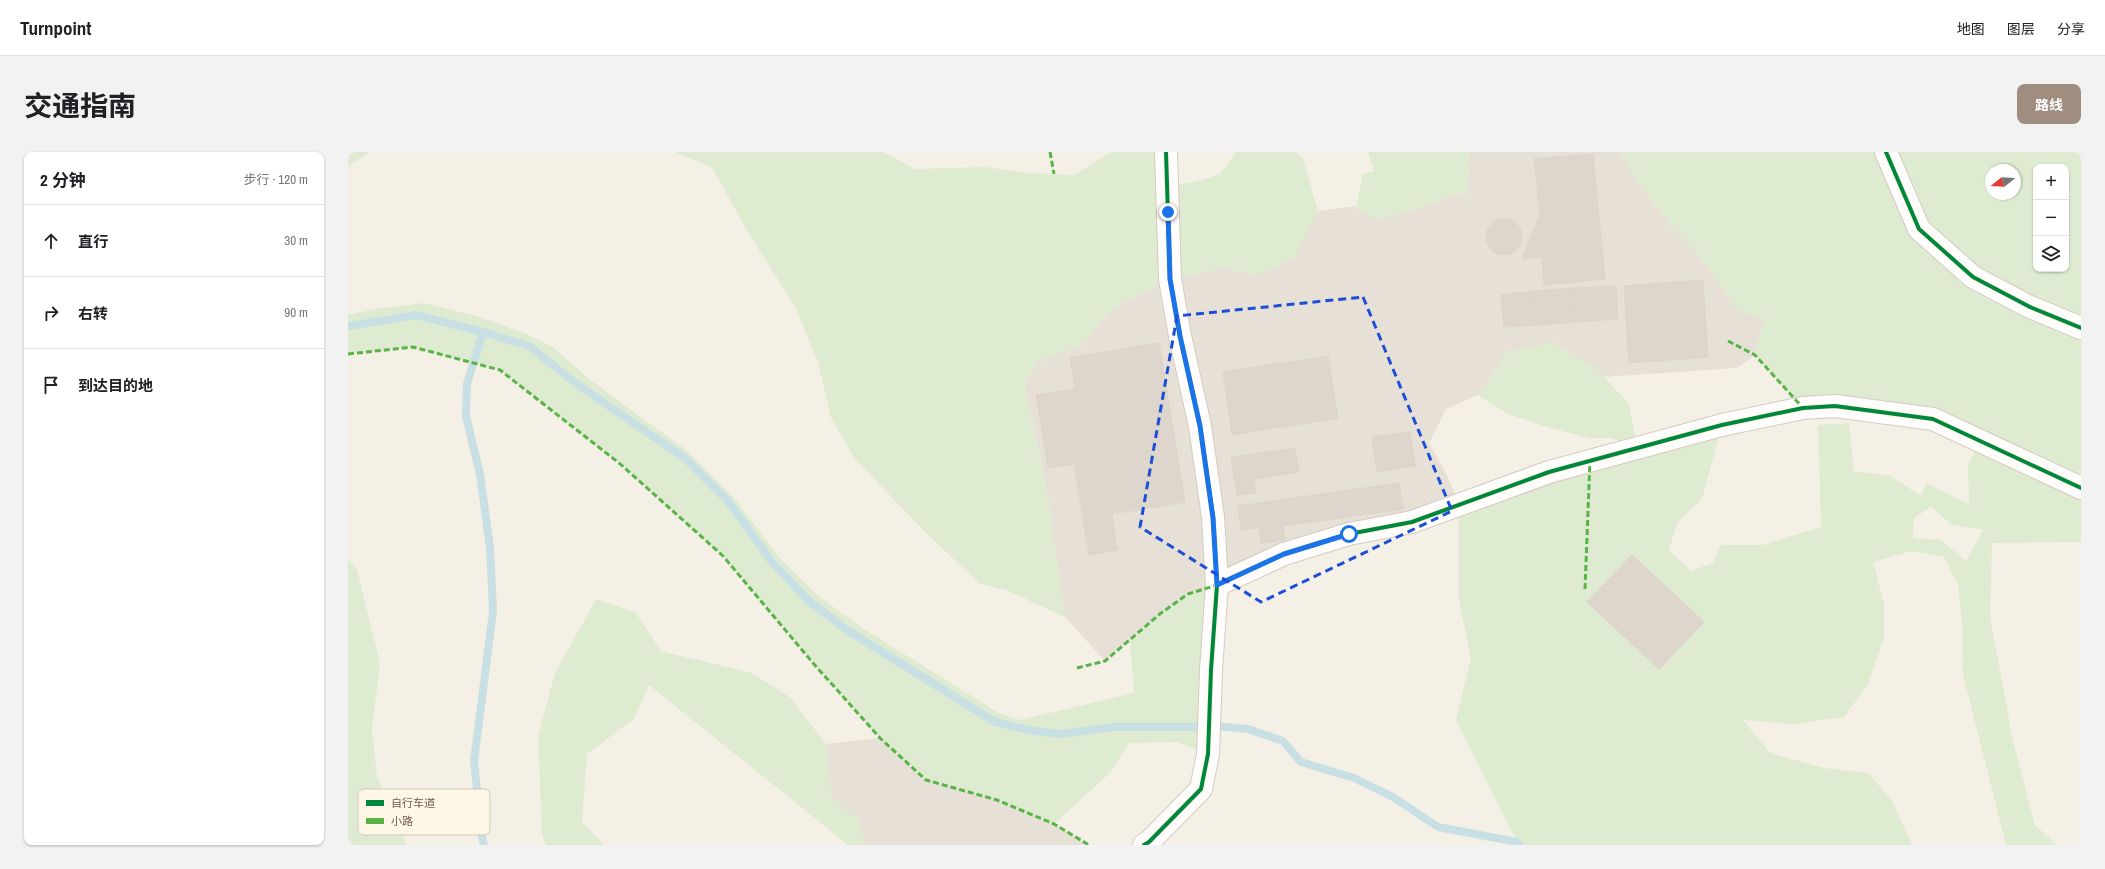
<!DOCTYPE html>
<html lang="zh">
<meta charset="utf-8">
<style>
:root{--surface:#fff;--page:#f2f2f2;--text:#202124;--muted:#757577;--line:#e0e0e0;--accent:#9f8e7f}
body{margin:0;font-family:"Archivo Narrow","Noto Sans SC",sans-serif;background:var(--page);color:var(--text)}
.controls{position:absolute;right:12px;top:12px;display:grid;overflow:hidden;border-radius:8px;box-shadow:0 1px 3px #0004}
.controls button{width:36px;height:36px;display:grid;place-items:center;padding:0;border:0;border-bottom:1px solid var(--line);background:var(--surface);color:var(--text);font:20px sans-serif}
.compass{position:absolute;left:1637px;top:12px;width:36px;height:36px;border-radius:50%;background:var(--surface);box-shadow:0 1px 3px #0004;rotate:252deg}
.stop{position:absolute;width:12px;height:12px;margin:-9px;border:3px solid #1a73e8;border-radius:50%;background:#fff}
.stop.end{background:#1a73e8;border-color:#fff;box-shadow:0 1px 4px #0008}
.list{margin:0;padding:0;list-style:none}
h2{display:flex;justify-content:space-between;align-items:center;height:52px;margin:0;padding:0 16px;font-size:17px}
h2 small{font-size:13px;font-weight:400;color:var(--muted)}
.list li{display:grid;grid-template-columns:26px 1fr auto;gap:12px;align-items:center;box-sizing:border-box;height:72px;padding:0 16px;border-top:1px solid var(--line)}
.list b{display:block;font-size:15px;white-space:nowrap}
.list em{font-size:13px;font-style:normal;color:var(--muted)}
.icon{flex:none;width:22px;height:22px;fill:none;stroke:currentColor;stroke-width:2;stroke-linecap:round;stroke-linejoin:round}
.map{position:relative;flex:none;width:1733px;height:693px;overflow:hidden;border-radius:8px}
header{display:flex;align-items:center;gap:24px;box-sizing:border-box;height:56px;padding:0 20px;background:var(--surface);border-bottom:1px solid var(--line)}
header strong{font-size:19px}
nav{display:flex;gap:22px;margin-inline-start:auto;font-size:14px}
.intro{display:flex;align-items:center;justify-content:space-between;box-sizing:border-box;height:96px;padding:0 24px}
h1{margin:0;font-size:28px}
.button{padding:10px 18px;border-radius:8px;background:var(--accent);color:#fff;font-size:14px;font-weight:700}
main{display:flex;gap:24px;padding:0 24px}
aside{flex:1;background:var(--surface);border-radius:8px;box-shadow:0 1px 3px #0004}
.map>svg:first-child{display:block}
.industrial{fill:#e6e0d7}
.green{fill:#deebd1;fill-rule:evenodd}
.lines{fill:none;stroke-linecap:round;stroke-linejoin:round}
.stream{stroke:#c8e0e4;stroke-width:8}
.building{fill:#ded6cc;stroke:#ddd4c9}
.minor-casing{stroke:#d3cbc1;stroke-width:24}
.tertiary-casing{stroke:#d3cbc1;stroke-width:24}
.minor{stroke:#fefdfb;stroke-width:22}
.tertiary{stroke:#fefdfb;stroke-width:22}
.quiet{stroke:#59b447;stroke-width:3;stroke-dasharray:6 3;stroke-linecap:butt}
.cycleway-casing{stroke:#fef7e5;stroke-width:6}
.cycleway{stroke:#00873e;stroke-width:4}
.route{stroke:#1a73e8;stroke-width:5}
.marked{fill:none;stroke:#1d4ed8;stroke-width:3;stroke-dasharray:8 5;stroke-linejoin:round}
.key{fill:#fef7e5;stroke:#d3c8b6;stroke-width:1}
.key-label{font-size:11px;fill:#705a48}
</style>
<header>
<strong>Turnpoint</strong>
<nav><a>地图</a><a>图层</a><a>分享</a></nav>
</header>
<div class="intro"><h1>交通指南</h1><a class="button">路线</a></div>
<main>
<aside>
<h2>2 分钟<small>步行 · 120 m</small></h2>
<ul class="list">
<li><svg class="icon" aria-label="ahead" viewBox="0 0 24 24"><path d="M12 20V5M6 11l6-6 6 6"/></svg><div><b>直行</b></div><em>30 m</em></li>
<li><svg class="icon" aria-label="right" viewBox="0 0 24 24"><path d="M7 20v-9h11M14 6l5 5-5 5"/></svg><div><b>右转</b></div><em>90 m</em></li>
<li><svg class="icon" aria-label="arrive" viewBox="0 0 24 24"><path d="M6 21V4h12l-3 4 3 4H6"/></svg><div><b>到达目的地</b></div></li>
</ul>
</aside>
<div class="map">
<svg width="1733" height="693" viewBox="0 0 1733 693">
<rect width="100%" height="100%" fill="#f5f0e6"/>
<path class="industrial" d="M 1122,0 L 1272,0 L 1302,48 L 1362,117 L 1388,157 L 1416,167 L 1407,203 L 1389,216 L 1256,225 L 1245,214 L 1159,200 L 1130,243 L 1098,257 L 1081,291 L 1099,323 L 1111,353 L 1001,382 L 813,461 L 757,509 L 717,465 L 697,328 L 676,231 L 691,209 L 733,193 L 764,156 L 822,127 L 876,116 L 908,124 L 960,75 L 970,59 L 1008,54 L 1028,68 L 1072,56 L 1101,44 L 1119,40 Z
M 532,586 L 578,628 L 649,648 L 706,672 L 741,693 L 516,693 L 513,671 L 484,646 L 478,592 Z"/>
<path class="green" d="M 0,0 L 21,0 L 0,15 Z
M 327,0 L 535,0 L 567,17 L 637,15 L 682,21 L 727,23 L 763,0 L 818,0 L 819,33 L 847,30 L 872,22 L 888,0 L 948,0 L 955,7 L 970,59 L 946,106 L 908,124 L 876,116 L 822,127 L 764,156 L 733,193 L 691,209 L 676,231 L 697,328 L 717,465 L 658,438 L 632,432 L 575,378 L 507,307 L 483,266 L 470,210 L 448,156 L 399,79 L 364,15 Z
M 1020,0 L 1122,0 L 1119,40 L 1101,44 L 1072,56 L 1028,68 L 1008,54 L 1015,22 L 1026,19 Z
M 1272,0 L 1733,0 L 1733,390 L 1644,391 L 1642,464 L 1665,589 L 1687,673 L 1709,693 L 1658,693 L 1615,522 L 1614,470 L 1610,433 L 1596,405 L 1564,399 L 1525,410 L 1536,452 L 1536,486 L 1519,534 L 1496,565 L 1447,572 L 1395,568 L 1422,601 L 1476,616 L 1520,621 L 1543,647 L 1564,693 L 1171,693 L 1169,690 L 1108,568 L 1123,505 L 1111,449 L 1111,353 L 1289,295 L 1263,286 L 1242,286 L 1202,276 L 1160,262 L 1130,243 L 1159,200 L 1203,190 L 1245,214 L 1280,250 L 1290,295 L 1374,273 L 1354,347 L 1329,371 L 1321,398 L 1343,419 L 1365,411 L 1373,393 L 1414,393 L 1473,375 L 1470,273 L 1501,271 L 1506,319 L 1543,324 L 1573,344 L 1578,331 L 1621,352 L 1620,313 L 1632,290 L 1585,267 L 1455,256 L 1407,203 L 1416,167 L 1388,157 L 1362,117 L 1302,48 ZM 1688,15 L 1718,15 L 1718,117 L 1688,117 ZM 1643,18 L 1667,18 L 1667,42 L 1643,42 ZM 1583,355 L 1604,373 L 1635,378 L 1618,409 L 1593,388 L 1565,386 L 1566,366 Z
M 76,151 L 129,164 L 176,181 L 205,195 L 241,227 L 338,298 L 387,347 L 432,406 L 469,443 L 516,477 L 651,561 L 672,568 L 786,541 L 782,488 L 813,461 L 840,442 L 869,433 L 860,602 L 829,590 L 781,591 L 763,620 L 706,672 L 649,648 L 578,628 L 532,586 L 465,511 L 375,404 L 271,311 L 152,218 L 65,195 L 0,202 L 0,163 L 27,157 Z
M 0,408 L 9,417 L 32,511 L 24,577 L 29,625 L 47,663 L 58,693 L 0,693 Z
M 248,447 L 288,461 L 313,499 L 404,521 L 443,546 L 478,592 L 484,645 L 513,671 L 516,693 L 500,693 L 301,533 L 286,567 L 239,602 L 234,670 L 256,693 L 198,693 L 194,683 L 190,584 L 207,521 Z"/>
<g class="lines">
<path class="stream" d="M 0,174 L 68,163 L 135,180 L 181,194 L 226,230 L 338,307 L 380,349 L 424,410 L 462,450 L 499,478 L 647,570 L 686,579 L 713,582 L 765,575 L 878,575 L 900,577 L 935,589 L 953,610 L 1006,626 L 1045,645 L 1090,675 L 1169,690 L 1171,693
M 135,180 L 119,232 L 118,264 L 132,322 L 142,396 L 145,459 L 126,609 L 134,685 L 136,693"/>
</g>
<path class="building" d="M 1245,2 L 1257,127 L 1196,133 L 1194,105 L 1174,107 L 1192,63 L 1186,7 Z
M1138 85a18 18 0 1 1 36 0a18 18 0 1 1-36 0Z
M 1355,128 L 1360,205 L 1281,211 L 1276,134 Z
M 1268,134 L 1270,167 L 1227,170 L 1225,136 Z
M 1225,136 L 1227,170 L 1189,173 L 1186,139 Z
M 1186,139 L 1189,173 L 1156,175 L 1153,143 Z
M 811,191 L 837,350 L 764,362 L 769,398 L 741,403 L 726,312 L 700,316 L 688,243 L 727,237 L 722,206 Z
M 980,204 L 990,266 L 884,283 L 875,220 Z
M 1062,280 L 1067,314 L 1029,320 L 1024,285 Z
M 947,296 L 951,320 L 906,327 L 908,341 L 889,343 L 883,305 Z
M 1051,331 L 1055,357 L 935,374 L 937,388 L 913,391 L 911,375 L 893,378 L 890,354 Z
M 1284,403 L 1356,470 L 1311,517 L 1239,450 Z"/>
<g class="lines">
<defs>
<path id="minor" d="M 818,0 L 822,127 L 832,184 L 852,274 L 865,365 L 869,433 L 936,402 L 1001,382 L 1064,370 L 1201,320 L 1374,273 L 1455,256 L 1487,254 L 1585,267 L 1733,336
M 1538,0 L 1571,77 L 1625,125 L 1682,155 L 1733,176"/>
<path id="tertiary" d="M 796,693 L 801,690 L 853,637 L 860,602 L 863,518 L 869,433"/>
</defs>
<use href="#minor" class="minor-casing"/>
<use href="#tertiary" class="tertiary-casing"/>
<use href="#minor" class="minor"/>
<use href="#tertiary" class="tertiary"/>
<path class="quiet" d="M 702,0 L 706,22
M 1380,189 L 1407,203 L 1455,256
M 0,202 L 65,195 L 152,218 L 271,311 L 375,404 L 465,511 L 532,586 L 578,628 L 649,648 L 706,672 L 741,693
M 1237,437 L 1242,308
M 729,516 L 757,509 L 813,461 L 840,442 L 869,433"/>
<defs>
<path id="cycleway" d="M 1538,0 L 1571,77 L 1625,125 L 1682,155 L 1733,176
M 869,433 L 936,402 L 1001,382 L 1064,370 L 1201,320 L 1374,273 L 1455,256 L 1487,254 L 1585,267 L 1733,336
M 796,693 L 801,690 L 853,637 L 860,602 L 863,518 L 869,433 L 865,365 L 852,274 L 832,184 L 822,127 L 818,0"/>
</defs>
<use href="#cycleway" class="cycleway-casing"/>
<use href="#cycleway" class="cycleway"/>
</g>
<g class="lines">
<path class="route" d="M 820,60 L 822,127 L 832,184 L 852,274 L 865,366 L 869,433 L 936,402 L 1001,382"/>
</g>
<path class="marked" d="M 1015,145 L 1104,359 L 913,450 L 792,375 L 829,164 Z"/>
<rect x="10" y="637" width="132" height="46" rx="6" class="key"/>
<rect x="18" y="648" width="18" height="6" fill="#00873e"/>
<rect x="18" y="666" width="18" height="6" fill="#59b447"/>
<g class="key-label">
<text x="43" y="655">自行车道</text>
<text x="43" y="673">小路</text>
</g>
</svg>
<div class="controls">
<button>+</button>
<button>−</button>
<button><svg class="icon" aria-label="layers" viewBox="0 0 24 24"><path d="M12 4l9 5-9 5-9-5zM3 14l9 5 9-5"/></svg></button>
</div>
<svg class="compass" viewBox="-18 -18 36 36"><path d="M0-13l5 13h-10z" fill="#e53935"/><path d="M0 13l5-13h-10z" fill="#757577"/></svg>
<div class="stop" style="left:1001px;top:382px"></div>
<div class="stop end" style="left:820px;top:60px"></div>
</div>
</main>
